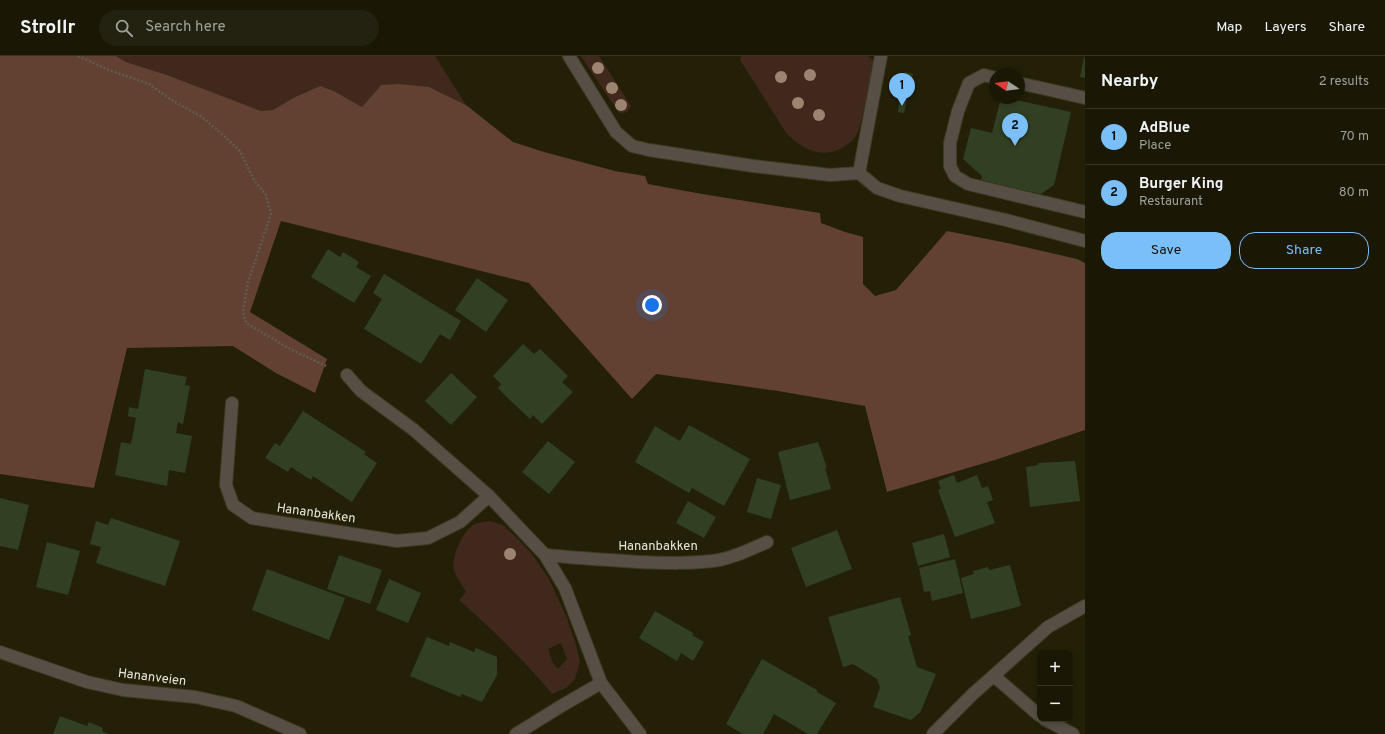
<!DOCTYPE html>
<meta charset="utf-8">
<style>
:root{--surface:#1a1805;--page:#23210f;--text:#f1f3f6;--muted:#9fa09a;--line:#383727;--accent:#7abff8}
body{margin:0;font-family:Overpass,sans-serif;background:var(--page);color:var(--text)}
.controls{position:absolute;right:12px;bottom:12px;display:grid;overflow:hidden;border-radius:8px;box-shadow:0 2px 6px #0003}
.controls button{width:36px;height:36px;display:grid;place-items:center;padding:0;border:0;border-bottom:1px solid var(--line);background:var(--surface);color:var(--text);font:20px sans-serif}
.compass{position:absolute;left:989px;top:12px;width:36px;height:36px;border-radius:50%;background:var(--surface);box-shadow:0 2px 6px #0003;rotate:283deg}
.you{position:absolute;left:652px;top:249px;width:14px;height:14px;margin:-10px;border:3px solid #fff;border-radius:50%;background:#1a73e8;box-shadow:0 0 0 6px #1a73e833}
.badge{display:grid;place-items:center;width:26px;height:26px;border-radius:50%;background:var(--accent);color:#111;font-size:13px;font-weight:700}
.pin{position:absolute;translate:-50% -33px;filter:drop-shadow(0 1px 2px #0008)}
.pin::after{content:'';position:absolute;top:21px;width:14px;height:12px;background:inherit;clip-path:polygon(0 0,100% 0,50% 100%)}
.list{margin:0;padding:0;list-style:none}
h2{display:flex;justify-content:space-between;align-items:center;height:52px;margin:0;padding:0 16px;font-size:17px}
h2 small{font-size:13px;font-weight:400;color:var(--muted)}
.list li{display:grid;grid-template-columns:26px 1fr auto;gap:12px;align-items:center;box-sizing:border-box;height:56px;padding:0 16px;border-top:1px solid var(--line)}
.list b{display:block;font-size:15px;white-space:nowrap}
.list p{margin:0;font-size:13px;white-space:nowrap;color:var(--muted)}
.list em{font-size:13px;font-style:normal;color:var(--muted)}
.actions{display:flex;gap:8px;padding:12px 16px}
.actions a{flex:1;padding:9px 0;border:1px solid var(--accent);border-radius:16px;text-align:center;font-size:14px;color:var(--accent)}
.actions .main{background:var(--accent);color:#111}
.icon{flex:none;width:22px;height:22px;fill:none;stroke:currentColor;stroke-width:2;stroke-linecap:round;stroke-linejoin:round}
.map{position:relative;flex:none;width:1085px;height:678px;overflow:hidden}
header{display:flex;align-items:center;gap:24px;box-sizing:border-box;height:56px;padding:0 20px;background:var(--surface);border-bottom:1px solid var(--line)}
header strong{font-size:19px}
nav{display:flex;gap:22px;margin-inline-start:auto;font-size:14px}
.search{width:280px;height:36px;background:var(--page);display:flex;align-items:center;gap:10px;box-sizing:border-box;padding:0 14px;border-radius:22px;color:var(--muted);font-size:15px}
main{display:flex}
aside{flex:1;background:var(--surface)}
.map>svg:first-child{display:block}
.green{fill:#41281d;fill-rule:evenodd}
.forest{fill:#624132}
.building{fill:#314023}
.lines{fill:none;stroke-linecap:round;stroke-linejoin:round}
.service-casing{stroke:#3f3c24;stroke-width:14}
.minor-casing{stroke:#3f3c24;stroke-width:14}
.path{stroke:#615e48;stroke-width:2.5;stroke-dasharray:2 2;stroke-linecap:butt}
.service{stroke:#574f46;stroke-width:12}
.minor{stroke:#574f46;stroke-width:12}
.tree{fill:#9b8570}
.labels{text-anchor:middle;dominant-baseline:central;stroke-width:3;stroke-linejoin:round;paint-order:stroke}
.street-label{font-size:13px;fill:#e9e7d8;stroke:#232007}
</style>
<header>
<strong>Strollr</strong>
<div class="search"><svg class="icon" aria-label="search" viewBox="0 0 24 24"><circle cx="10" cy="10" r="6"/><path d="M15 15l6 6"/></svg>Search here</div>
<nav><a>Map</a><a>Layers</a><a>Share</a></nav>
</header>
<main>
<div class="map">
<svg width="1085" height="678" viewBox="0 0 1085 678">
<rect width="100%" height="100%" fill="#232007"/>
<path class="green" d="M 116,0 L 435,0 L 466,49 L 429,31 L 381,29 L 362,51 L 334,35 L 320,30 L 295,41 L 273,54 L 261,55 L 167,19 L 126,6 Z
M 581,0 L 599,0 L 631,50 C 628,56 625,58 619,57 Z
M 741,0 L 868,0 L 873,4 C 871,22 867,39 863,56 C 861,64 860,73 856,80 C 853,85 847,89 842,92 C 822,103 802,93 787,78 L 740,4 Z
M 490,465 L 503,469 L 517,482 L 531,497 L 549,523 L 567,562 L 576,589 L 580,606 L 575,623 L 566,632 L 552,638 C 524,604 492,573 459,544 L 466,536 C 463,530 458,524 455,517 C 449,505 462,474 475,468 C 479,466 486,466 490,465 ZM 561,587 L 567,603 L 558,613 L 553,607 L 548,593 Z"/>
<path class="forest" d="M 0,0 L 116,0 L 126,6 L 167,19 L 261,55 L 273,54 L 295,41 L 320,30 L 334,35 L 362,51 L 381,29 L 399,28 L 429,31 L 466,49 L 513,86 L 544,96 L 615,115 L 645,120 L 648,128 L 702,138 L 820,157 L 821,167 L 845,176 L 863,181 L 863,228 L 875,240 L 896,234 L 947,175 L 1012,188 L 1077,203 L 1085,207 L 1085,374 L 998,403 L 887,436 L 865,350 L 778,335 L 656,318 L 632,343 L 529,227 L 281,165 L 250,256 L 327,303 L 315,337 L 276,317 L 233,290 L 127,292 L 94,432 L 0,418 Z"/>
<path class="building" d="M 1084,1 L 1085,2 L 1085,22 L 1080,21 Z
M 905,16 L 913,18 L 909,36 L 901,34 Z
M 900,42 L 907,43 L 904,57 L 898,56 Z
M 1001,42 L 1007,42 L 1071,56 L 1054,129 L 1041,138 L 981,124 L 982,120 L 963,103 L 971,72 L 992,77 Z
M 328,193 L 340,201 L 343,196 L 359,206 L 356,211 L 371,220 L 354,247 L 311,221 Z
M 384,218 L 461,265 L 450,284 L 440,278 L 421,308 L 364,273 L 382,243 L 373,237 Z
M 477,222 L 508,244 L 486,276 L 455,254 Z
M 523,288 L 534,298 L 540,293 L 568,320 L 562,326 L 573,336 L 542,368 L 533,359 L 530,363 L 514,348 L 498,332 L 501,328 L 493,320 Z
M 145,313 L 187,321 L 185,329 L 190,330 L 183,368 L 178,366 L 176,377 L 192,380 L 185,417 L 169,414 L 167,430 L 115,419 L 121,386 L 131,388 L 136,362 L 128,360 L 129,351 L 138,353 Z
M 451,317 L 477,341 L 451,369 L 425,345 Z
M 303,355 L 366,396 L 364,398 L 377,407 L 352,446 L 313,420 L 311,424 L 291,411 L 288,416 L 265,402 L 275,387 L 280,390 Z
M 689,369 L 750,403 L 724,450 L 692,432 L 689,437 L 635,406 L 655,370 L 680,385 Z
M 548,385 L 575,406 L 549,438 L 522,416 Z
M 818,386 L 827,412 L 825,412 L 831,433 L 790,444 L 778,396 Z
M 1075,405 L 1080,445 L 1030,451 L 1026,411 L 1038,409 L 1038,407 Z
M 954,419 L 957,427 L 977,419 L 982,432 L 988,430 L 993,444 L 987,446 L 995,467 L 955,481 L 938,434 L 941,433 L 938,425 Z
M 757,422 L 781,429 L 771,463 L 747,456 Z
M 0,442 L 29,449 L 18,494 L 0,490 Z
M 688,445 L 716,461 L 704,482 L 676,467 Z
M 111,462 L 180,485 L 165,530 L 96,507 L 101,491 L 90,488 L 96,465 L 108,469 Z
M 837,474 L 852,513 L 806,531 L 791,492 Z
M 944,478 L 950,501 L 918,510 L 912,487 Z
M 47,486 L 80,495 L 68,539 L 36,531 Z
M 339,499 L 382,514 L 370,548 L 327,533 Z
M 955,503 L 963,537 L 932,545 L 930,535 L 924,536 L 919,512 Z
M 1010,509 L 1021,550 L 971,563 L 961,522 L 974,518 L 973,515 L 988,511 L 989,514 Z
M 267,513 L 345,542 L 329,584 L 252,554 Z
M 389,523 L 421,537 L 408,567 L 376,554 Z
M 900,541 L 911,579 L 908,580 L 917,611 L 936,618 L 920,657 L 919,657 L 911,664 L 873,651 L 880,632 L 877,623 L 853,608 L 843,611 L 828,561 Z
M 655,555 L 693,577 L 692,579 L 704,586 L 693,605 L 681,597 L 677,605 L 639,582 Z
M 427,581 L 449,590 L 450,586 L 474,596 L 476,592 L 497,601 L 497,619 L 482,646 L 462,638 L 460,641 L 410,620 Z
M 762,603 L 817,634 L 817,636 L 836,647 L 817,678 L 808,678 L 774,658 L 763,678 L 743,678 L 726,668 Z
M 60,660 L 87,670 L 89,666 L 103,672 L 102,675 L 108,678 L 53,678 Z"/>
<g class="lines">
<defs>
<path id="service" d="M 569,0 L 616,76 L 632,90 L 649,94 L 753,110 L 830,119 L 859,117 L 881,0
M 995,22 L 984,19 L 969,27 L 958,55 L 950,87 L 950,110 L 955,120 L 968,128 L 1085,156
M 1019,27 L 1085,42
M 859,117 L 877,132 L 900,140 L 1006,164 L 1085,185
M 347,319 L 361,335 L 414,374"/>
<path id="minor" d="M 232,347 L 226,429 L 233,449 L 252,462 L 397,485 L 428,482 L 460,466 L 489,440
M 414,374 L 489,440 L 545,499 L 565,532 L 601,627 L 640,678
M 545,499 C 577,502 608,504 639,506 C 666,507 693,508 719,504 C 736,501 751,493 767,486
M 0,596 L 87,626 L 123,634 L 195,641 L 236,650 L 300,678
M 994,620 L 1040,660
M 1044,663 L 1073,678
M 516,678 L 563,649 L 601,627
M 933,678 L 974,637 L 1048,571 L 1085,550"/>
</defs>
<use href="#service" class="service-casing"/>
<use href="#minor" class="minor-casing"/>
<path class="path" d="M 78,0 L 109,14 L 149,28 L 170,43 L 202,61 L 223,79 L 240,95 L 254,124 L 266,139 L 271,158 L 248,226 L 243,255 L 246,267 L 290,293 L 326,310"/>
<use href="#service" class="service"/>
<use href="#minor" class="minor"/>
</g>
<g class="tree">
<circle cx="598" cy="12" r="6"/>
<circle cx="810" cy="19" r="6"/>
<circle cx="781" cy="21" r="6"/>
<circle cx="612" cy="32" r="6"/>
<circle cx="798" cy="47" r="6"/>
<circle cx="621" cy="49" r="6"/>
<circle cx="819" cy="59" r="6"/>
<circle cx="510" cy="498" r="6"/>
</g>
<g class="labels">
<g class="street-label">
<text transform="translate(316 458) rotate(8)">Hananbakken</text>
<text x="658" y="491">Hananbakken</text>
<text transform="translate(152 622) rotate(7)">Hananveien</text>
</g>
</g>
</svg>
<div class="controls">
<button>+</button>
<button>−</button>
</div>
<svg class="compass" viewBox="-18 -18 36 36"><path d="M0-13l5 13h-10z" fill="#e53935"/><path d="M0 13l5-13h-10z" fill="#9fa09a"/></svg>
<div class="you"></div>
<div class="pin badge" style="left:902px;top:50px">1</div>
<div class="pin badge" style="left:1015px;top:90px">2</div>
</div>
<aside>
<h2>Nearby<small>2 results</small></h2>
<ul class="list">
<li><span class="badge">1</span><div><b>AdBlue</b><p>Place</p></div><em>70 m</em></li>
<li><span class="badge">2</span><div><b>Burger King</b><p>Restaurant</p></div><em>80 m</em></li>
</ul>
<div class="actions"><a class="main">Save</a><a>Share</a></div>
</aside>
</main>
